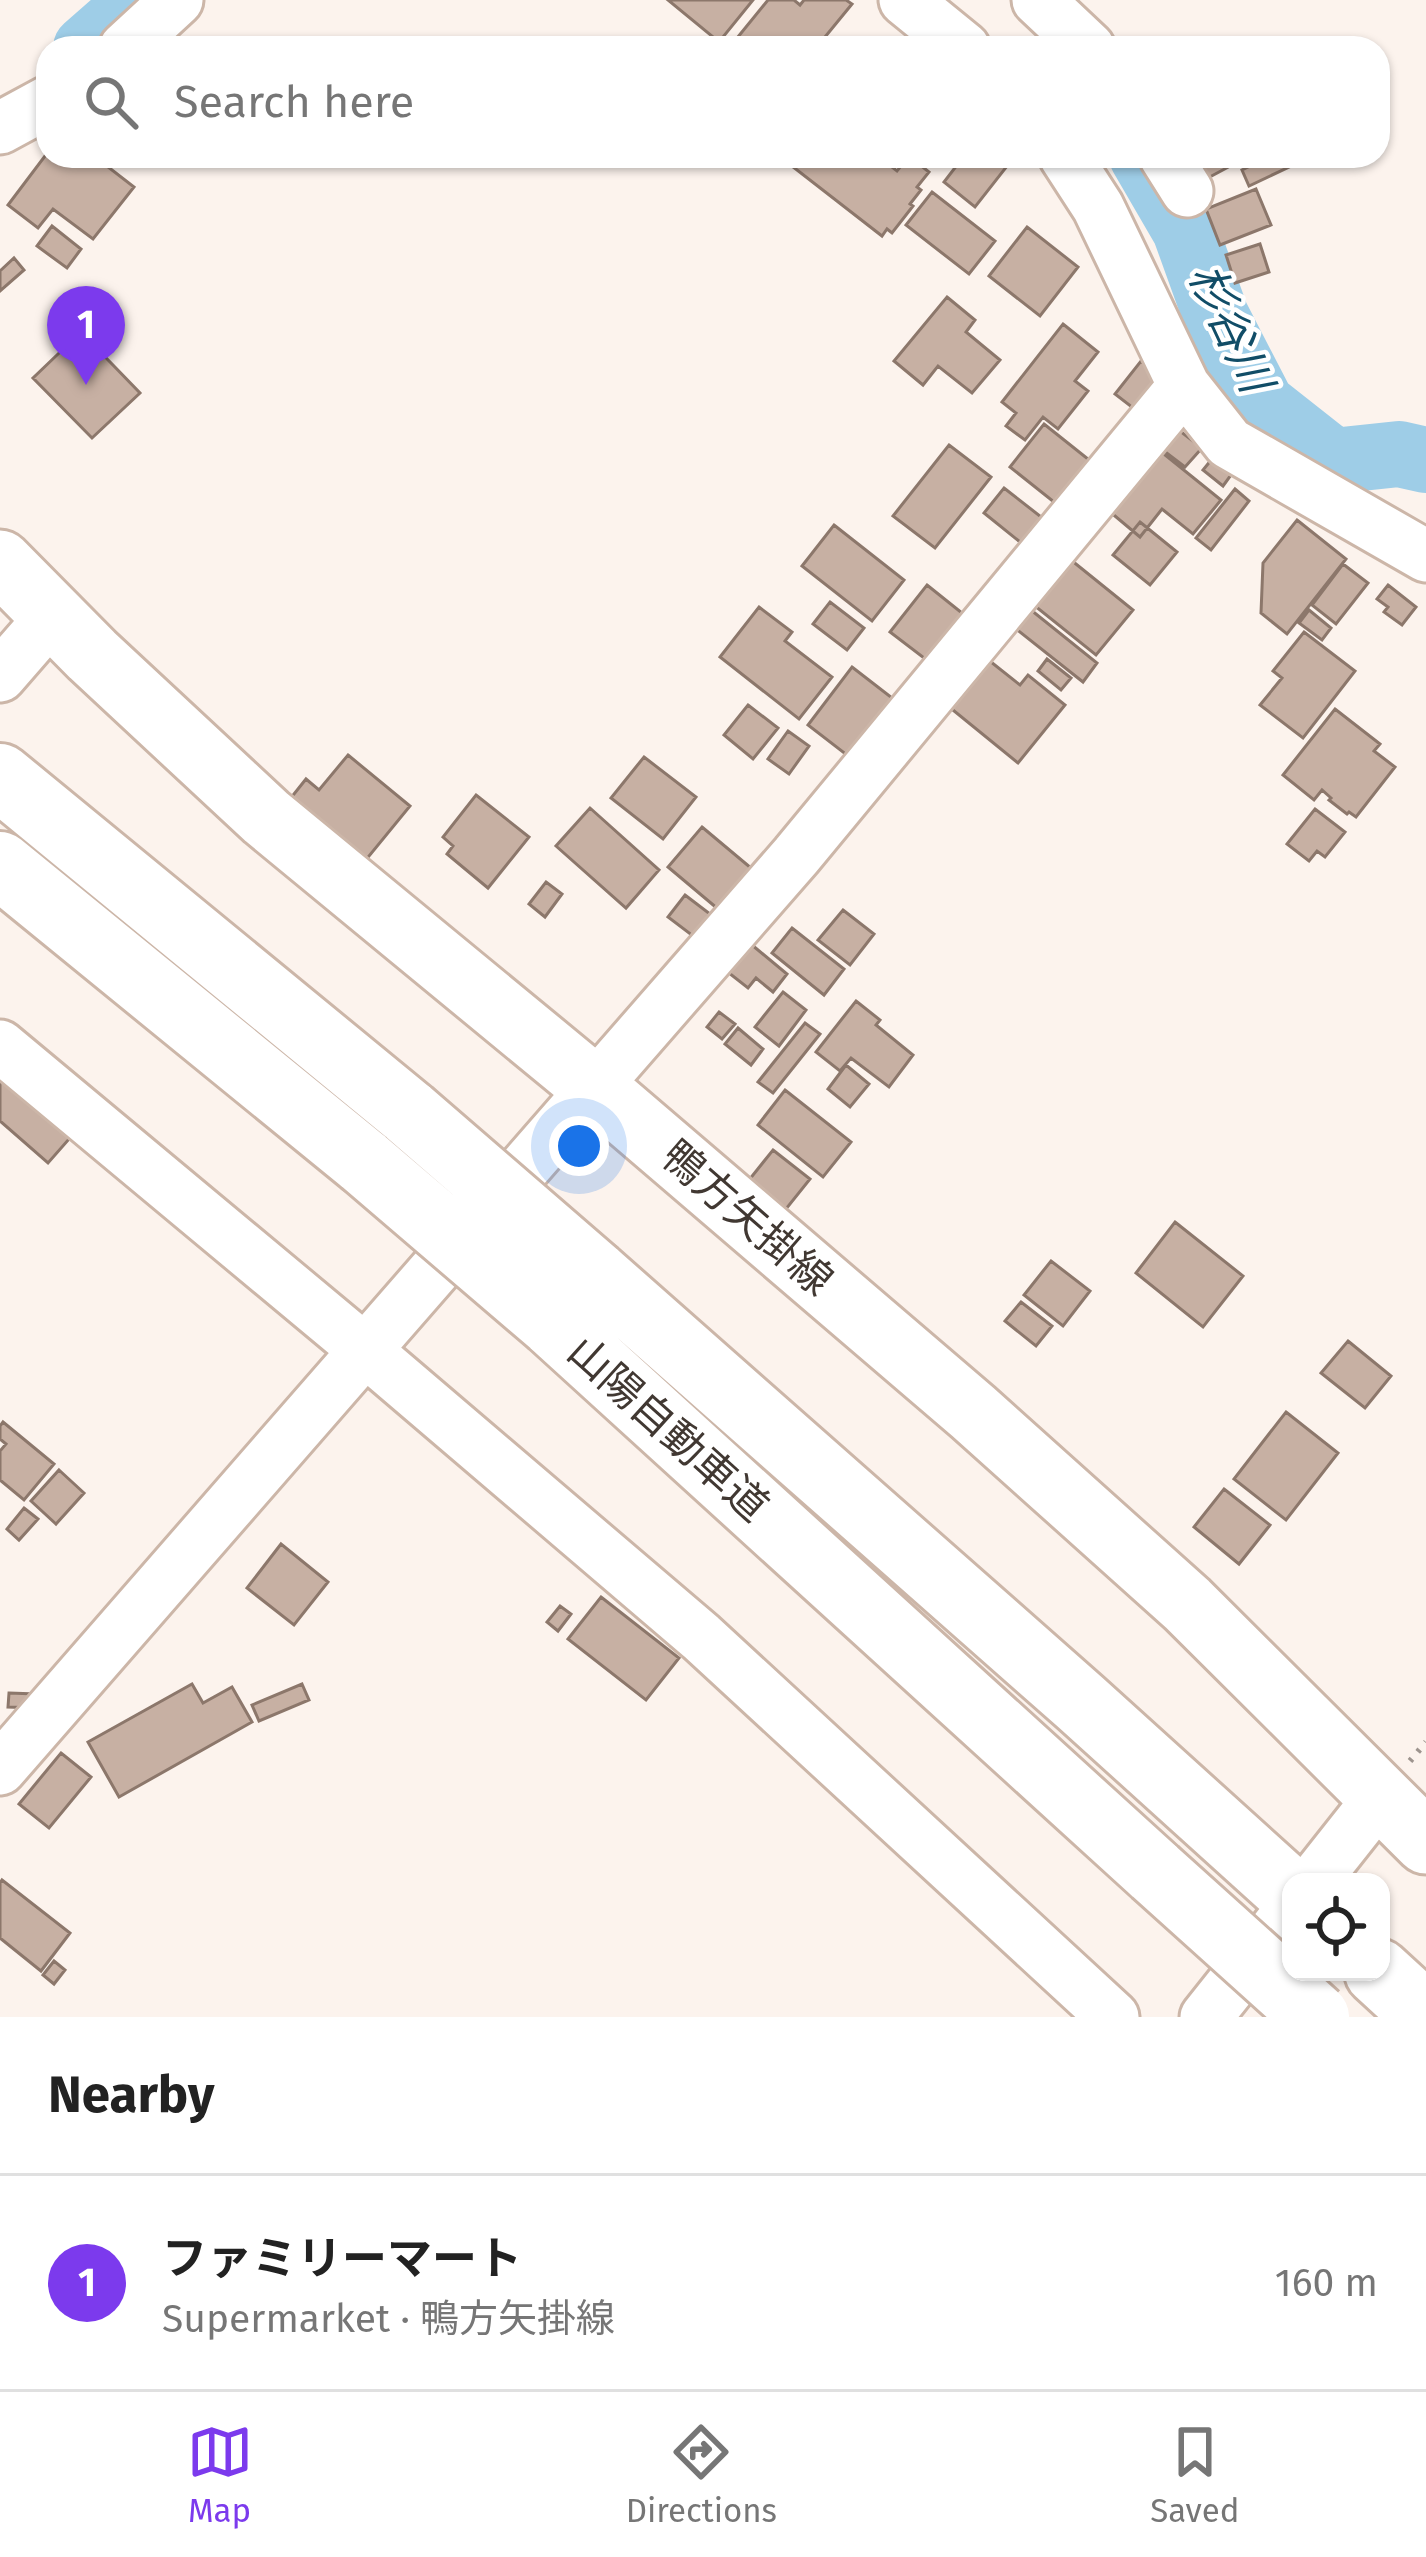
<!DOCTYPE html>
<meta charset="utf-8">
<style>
:root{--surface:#fff;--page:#f6f6f6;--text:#222;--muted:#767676;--line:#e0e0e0;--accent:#7c3aed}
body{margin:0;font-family:"Fira Sans","Noto Sans JP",sans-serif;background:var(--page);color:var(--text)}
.controls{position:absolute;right:36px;bottom:36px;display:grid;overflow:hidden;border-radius:24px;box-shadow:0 3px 9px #0004}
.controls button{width:108px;height:108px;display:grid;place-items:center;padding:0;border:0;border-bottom:3px solid var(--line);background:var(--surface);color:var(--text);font:60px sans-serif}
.you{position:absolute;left:579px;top:1146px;width:42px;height:42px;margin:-30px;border:9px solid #fff;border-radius:50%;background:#1a73e8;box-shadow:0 0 0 18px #1a73e833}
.badge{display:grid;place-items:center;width:78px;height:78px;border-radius:50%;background:var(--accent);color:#fff;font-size:39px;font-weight:700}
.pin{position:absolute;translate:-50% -99px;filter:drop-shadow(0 3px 6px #0008)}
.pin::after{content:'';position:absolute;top:63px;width:42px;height:36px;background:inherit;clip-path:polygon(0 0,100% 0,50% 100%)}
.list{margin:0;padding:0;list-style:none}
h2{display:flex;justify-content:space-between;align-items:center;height:156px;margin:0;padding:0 48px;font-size:51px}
h2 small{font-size:39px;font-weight:400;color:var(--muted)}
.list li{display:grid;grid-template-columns:78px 1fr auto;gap:36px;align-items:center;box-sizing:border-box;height:216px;padding:0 48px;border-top:3px solid var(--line)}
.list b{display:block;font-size:45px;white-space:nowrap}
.list p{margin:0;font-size:39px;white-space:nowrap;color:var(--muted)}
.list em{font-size:39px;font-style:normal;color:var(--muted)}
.icon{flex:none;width:66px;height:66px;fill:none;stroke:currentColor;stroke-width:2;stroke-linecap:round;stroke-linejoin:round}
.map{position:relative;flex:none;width:1426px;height:2017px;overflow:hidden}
.search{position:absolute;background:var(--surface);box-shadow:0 3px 9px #0004;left:36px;right:36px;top:36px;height:132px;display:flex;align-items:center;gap:30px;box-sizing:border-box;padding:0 42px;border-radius:36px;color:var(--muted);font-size:45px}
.sheet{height:372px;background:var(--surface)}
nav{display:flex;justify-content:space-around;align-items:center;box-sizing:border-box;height:168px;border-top:3px solid var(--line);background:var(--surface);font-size:33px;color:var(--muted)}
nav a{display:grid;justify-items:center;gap:6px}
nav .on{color:var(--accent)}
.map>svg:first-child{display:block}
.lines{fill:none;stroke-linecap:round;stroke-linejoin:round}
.river{stroke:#9ecde7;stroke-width:66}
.building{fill:#c7b0a3;stroke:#8c776b;stroke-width:3}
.minor-casing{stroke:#ccb6a8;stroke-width:57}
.major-casing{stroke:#ccb6a8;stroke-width:69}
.highway-casing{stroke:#ccb6a8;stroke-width:72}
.path{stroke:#9d948e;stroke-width:6;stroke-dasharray:3 9;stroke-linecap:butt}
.minor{stroke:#fff;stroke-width:51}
.major{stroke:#fff;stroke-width:63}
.highway{stroke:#fff;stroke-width:66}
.highway-bridge-casing{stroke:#ccb6a8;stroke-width:72;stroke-linecap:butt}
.highway-bridge{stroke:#fff;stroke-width:66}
.labels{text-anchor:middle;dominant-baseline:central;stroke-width:9;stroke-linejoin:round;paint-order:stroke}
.street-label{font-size:42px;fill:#413832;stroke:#fff}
.water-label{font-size:45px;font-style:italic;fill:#114d67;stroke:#fff}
</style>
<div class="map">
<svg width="1426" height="2017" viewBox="0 0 1426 2017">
<rect width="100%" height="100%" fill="#fcf3ed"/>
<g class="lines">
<path class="river" d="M 86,48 L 141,0
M 1142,156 L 1185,230 L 1216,316 L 1262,405 L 1333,461 L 1399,454 L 1426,460"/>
</g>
<path class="building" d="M 668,0 L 753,0 L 719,42 Z
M 768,0 L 794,0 L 800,5 L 804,0 L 846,0 L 852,4 L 816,48 L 740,48 L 733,43 Z
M 48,152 L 48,156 L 94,156 L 134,187 L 93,239 L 53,209 L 38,228 L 8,205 Z
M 779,156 L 878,156 L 897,171 L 909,156 L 929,172 L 917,187 L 921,190 L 910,204 L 913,206 L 892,233 L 887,229 L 882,236 Z
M 964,156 L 1015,156 L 975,207 L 944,182 Z
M 1191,156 L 1249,156 L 1204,180 Z
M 1271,156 L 1283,156 L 1289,167 L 1249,186 L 1242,170 Z
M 1256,189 L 1271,225 L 1220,245 L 1206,209 Z
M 932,192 L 995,241 L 969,274 L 906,225 Z
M 52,226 L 81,249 L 67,268 L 37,246 Z
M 1027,227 L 1078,267 L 1040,316 L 989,276 Z
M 1260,244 L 1269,272 L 1235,283 L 1226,255 Z
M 14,258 L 24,270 L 0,291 L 0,271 Z
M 947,297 L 975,320 L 966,332 L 1000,360 L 972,393 L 938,366 L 923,385 L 894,361 Z
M 1063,324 L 1098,352 L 1075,381 L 1088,391 L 1058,429 L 1043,417 L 1025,440 L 1006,426 L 1016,413 L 1002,402 Z
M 81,332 L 140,393 L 92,438 L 33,378 Z
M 1141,361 L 1172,385 L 1146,418 L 1115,394 Z
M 1044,424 L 1098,467 L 1064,510 L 1010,467 Z
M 1180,431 L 1202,448 L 1185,467 L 1164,451 Z
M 949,445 L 991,477 L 935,548 L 893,516 Z
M 1159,450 L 1221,500 L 1193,534 L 1162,509 L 1140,537 L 1109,511 Z
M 1212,459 L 1231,475 L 1223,486 L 1203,470 Z
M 1004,488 L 1045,520 L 1025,546 L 984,513 Z
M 1235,489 L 1249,501 L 1211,550 L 1196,538 Z
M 1297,520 L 1346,559 L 1287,634 L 1261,613 L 1263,563 Z
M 1140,522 L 1177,552 L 1150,585 L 1113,555 Z
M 834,525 L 904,580 L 872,621 L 802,566 Z
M 1071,560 L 1133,610 L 1096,655 L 1035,606 Z
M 1343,564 L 1368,583 L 1336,624 L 1312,605 Z
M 927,585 L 977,625 L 941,671 L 890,632 Z
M 1388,585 L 1416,607 L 1402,625 L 1384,612 L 1388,607 L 1377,599 Z
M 830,602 L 864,628 L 847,650 L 813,624 Z
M 759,607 L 792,632 L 785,641 L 832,677 L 799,719 L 720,657 Z
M 1031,610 L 1097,663 L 1083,682 L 1015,628 Z
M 1309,610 L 1331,628 L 1322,640 L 1299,623 Z
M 1304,632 L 1355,671 L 1303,738 L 1260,705 L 1282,678 L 1273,671 Z
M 986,658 L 1020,685 L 1028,675 L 1065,705 L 1018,763 L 948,706 Z
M 1047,659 L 1071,678 L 1061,690 L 1038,671 Z
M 852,667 L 896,701 L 852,759 L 808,725 Z
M 748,705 L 778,728 L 753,759 L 724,735 Z
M 1335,709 L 1380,744 L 1374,751 L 1395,767 L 1356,817 L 1349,812 L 1347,814 L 1329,800 L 1331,798 L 1322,790 L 1314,800 L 1283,775 Z
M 788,731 L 809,746 L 789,774 L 768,759 Z
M 348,755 L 410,806 L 365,861 L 290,799 L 306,779 L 319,790 Z
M 644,757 L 696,797 L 663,839 L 611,798 Z
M 476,795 L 529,837 L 488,888 L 447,854 L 453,846 L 443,837 Z
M 590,808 L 659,870 L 626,908 L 556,846 Z
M 1315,809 L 1345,832 L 1325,857 L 1317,851 L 1309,861 L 1287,844 Z
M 702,827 L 751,868 L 718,909 L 668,867 Z
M 546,882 L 562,894 L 545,917 L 529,904 Z
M 685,895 L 710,914 L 693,936 L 668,917 Z
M 843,910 L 874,934 L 850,965 L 818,940 Z
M 792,928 L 844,969 L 824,995 L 772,953 Z
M 752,945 L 787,974 L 773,992 L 756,978 L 748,988 L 729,973 Z
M 783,992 L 806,1010 L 779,1046 L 755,1027 Z
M 856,1001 L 880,1020 L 876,1025 L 913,1055 L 889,1087 L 851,1058 L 840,1071 L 816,1052 Z
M 719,1012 L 735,1024 L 722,1039 L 707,1027 Z
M 805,1023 L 820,1034 L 773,1093 L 758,1082 Z
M 738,1028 L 763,1049 L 751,1065 L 725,1044 Z
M 0,1050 L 84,1122 L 48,1163 L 0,1121 Z
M 846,1065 L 869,1084 L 850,1107 L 828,1089 Z
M 785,1090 L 851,1142 L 823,1177 L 758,1125 Z
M 773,1150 L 810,1179 L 786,1209 L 749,1180 Z
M 1175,1222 L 1243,1276 L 1203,1327 L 1136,1273 Z
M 1051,1261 L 1090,1291 L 1063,1326 L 1024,1295 Z
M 1021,1302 L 1052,1326 L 1036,1346 L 1005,1321 Z
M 1348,1341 L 1391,1376 L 1365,1408 L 1321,1373 Z
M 1286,1412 L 1338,1453 L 1286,1520 L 1234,1479 Z
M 3,1422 L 54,1464 L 24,1500 L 0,1480 L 0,1451 L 6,1444 L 0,1439 L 0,1426 Z
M 59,1470 L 84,1493 L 56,1524 L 31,1501 Z
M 1224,1489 L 1270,1525 L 1239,1564 L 1194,1527 Z
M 24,1508 L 38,1519 L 19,1540 L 7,1529 Z
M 281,1544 L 328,1582 L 294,1625 L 247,1588 Z
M 601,1597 L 679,1658 L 646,1700 L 568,1639 Z
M 560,1606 L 571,1614 L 558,1631 L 547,1622 Z
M 192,1684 L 203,1703 L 232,1687 L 252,1722 L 119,1797 L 88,1742 Z
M 302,1684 L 309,1700 L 259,1721 L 252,1705 Z
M 9,1693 L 36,1694 L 36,1708 L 8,1707 Z
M 61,1753 L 91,1777 L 49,1828 L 19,1804 Z
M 2,1880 L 70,1933 L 41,1971 L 0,1938 L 0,1883 Z
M 54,1961 L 65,1970 L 54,1984 L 43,1975 Z"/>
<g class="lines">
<defs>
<path id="minor" d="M 905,0 L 964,48
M 1038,0 L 1089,48
M 125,48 L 177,0
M 0,128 L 48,102
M 1065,156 L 1098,207 L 1184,386 L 1229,443 L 1426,556
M 1165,156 L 1187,191
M 0,676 L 53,615
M 0,1046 L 366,1351 L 701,1637 L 1113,2017
M 0,1769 L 796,856 L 1184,386
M 1313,1882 L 1381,1796
M 1206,2017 L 1291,1910"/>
<path id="major" d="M 0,562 L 92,655 L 266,817 L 596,1089 L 973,1412 L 1187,1604 L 1426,1842"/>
<path id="highway" d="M 0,777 L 409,1113
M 0,865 L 364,1162
M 595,1274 L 1081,1703 L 1291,1893
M 552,1323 L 1155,1872
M 1378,1972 L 1426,2016"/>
</defs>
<use href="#minor" class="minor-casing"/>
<use href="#major" class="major-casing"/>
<use href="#highway" class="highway-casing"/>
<path class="path" d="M 1410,1761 L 1426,1742"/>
<use href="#minor" class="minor"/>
<use href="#major" class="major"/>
<use href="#highway" class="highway"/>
<defs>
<path id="highway-bridge" d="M 409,1113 L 595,1274
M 364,1162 L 552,1323
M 1155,1872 L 1316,2017"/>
</defs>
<use href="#highway-bridge" class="highway-bridge-casing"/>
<use href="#highway-bridge" class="highway-bridge"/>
</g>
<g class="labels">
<g class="street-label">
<text transform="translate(747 1218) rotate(41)">鴨方矢掛線</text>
<text transform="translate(668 1429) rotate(42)">山陽自動車道</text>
</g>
<g class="water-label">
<text transform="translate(1230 328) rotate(65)">杉谷川</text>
</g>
</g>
</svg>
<div class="controls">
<button><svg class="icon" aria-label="locate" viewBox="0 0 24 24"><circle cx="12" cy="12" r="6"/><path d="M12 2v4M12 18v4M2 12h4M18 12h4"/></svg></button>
</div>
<div class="you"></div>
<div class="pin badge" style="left:86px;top:385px">1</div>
<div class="search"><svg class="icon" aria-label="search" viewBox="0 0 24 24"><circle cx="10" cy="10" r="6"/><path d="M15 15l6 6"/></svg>Search here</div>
</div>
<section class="sheet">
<h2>Nearby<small></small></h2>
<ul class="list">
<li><span class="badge">1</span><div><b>ファミリーマート</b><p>Supermarket · 鴨方矢掛線</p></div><em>160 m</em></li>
</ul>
</section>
<nav>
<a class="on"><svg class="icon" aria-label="map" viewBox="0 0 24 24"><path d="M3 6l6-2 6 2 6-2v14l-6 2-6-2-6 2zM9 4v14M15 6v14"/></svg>Map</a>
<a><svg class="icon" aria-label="directions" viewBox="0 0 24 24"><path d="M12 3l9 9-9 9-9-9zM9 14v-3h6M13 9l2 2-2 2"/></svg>Directions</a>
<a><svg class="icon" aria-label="saved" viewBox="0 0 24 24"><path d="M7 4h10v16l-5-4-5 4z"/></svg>Saved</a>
</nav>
